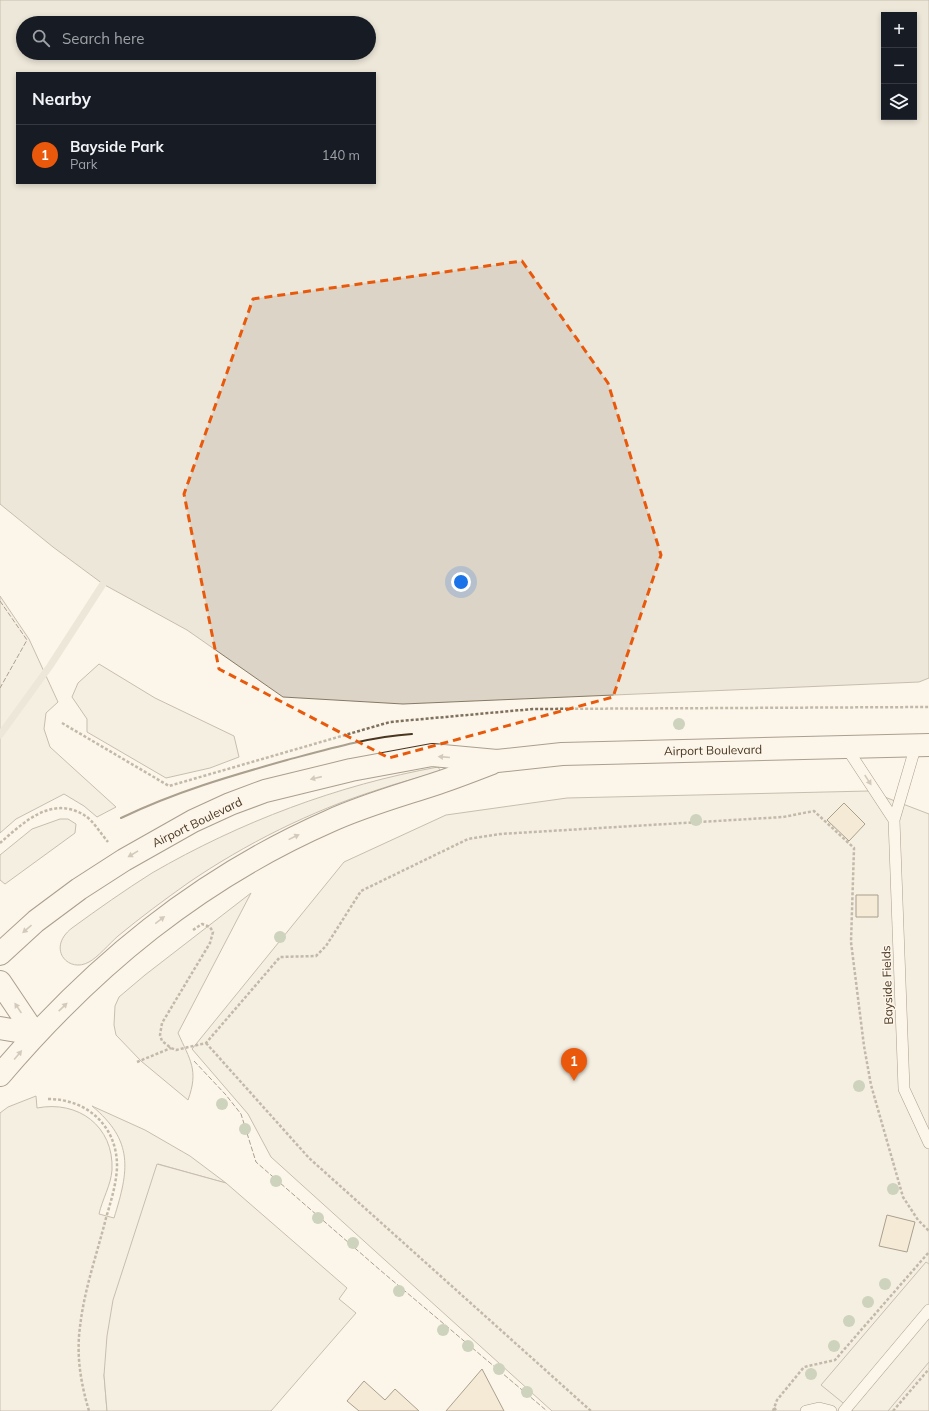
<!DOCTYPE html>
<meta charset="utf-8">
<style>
:root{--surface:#171b24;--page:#20242c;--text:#f1f3f6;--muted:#9ea1a6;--line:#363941;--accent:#ea580c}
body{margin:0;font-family:Mulish,sans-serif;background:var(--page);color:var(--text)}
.controls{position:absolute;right:12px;top:12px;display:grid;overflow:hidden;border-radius:0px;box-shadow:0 2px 6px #0003}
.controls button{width:36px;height:36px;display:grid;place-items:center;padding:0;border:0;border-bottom:1px solid var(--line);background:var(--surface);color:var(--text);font:20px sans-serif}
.you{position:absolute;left:461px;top:582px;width:14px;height:14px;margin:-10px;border:3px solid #fff;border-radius:50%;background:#1a73e8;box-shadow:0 0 0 6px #1a73e833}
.badge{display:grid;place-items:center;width:26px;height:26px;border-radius:50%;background:var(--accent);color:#fff;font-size:13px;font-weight:700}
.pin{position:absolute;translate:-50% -33px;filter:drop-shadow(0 1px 2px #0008)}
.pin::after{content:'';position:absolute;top:21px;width:14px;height:12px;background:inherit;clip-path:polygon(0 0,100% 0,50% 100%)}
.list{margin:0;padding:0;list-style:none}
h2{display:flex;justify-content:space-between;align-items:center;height:52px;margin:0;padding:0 16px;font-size:17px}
h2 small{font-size:13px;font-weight:400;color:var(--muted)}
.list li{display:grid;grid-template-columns:26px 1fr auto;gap:12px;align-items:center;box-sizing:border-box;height:60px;padding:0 16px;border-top:1px solid var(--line)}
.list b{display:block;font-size:15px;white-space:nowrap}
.list p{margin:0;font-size:13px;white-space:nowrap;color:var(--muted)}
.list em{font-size:13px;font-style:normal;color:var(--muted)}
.icon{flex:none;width:22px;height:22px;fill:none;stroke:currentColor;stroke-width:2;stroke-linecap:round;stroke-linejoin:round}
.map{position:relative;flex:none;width:929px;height:1411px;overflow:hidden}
.search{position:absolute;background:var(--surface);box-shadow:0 2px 6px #0003;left:16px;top:16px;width:360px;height:44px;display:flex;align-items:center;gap:10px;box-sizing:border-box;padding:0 14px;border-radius:22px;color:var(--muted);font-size:15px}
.panel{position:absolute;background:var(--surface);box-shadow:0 2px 6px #0003;left:16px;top:72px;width:360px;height:112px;border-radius:0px}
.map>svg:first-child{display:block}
.green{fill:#ede6d9;stroke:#887966}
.parking{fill:#ede7d9;stroke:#887966}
.water{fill:#dcd4c6;stroke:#887966;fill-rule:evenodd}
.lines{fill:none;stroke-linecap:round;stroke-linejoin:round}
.stream{stroke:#dcd4c6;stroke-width:7}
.building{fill:#ecdcbc;stroke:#4a3520}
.service-casing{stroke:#4a3520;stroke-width:12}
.secondary-casing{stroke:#4a3520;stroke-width:24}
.path{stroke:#7f6f5c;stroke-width:2.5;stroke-dasharray:3 2;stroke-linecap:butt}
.service{stroke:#fbf6e9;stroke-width:11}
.secondary{stroke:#fbf6e9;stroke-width:22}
.fence{stroke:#4a3520;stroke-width:1;stroke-dasharray:5 2;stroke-linecap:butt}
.wall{stroke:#4a3520;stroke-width:2}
.tree{fill:#96a887}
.oneway{fill:#a29684}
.marked{fill:none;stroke:#e8590c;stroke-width:3;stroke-dasharray:8 5;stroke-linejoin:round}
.labels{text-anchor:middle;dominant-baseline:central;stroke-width:3;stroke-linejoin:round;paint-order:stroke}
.street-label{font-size:12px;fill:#4a3520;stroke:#fbf6e9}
</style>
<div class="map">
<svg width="929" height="1411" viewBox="0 0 929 1411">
<rect width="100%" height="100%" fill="#fbf6e9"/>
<path class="green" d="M 0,596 L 29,639 L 58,702 L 46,713 L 44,729 L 50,747 L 116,807 L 97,817 L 84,806 L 64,794 L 16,819 L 0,833 Z
M 99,664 L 155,698 L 234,736 L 239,757 L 210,768 L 166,778 L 87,732 L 87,719 L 72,697 L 78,683 Z
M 438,767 L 440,770 L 438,772 C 417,778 397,783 377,790 C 311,811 245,844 188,883 C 164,900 141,917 118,936 C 110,943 97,958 89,962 C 68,974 46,948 72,928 C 98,909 125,890 152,873 C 240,822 338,785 438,767 Z
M 869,791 L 929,814 L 929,1411 L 552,1411 L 271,1157 L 248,1114 L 192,1049 L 344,862 L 446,815 L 567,798 Z
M 60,819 L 68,819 L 76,824 L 75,833 L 5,884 L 0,880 L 0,855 L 32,829 Z
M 251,893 L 178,1033 C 190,1060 199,1070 188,1100 L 141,1061 L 116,1035 L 114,1025 L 115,1006 L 119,997 L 145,975 Z
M 36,1096 L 37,1108 C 78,1100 114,1126 112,1170 C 111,1185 102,1200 99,1214 L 114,1218 C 129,1170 134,1141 92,1106 L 145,1130 L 190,1156 L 226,1183 L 158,1164 L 104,1375 L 107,1411 L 0,1411 L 0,1113 L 8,1107 Z"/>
<path class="parking" d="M 157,1164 L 226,1183 L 347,1288 L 339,1299 L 356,1313 L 271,1411 L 107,1411 L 104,1375 L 107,1336 L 113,1300 Z
M 926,1262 L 929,1264 L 929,1362 L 888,1411 L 853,1411 L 821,1385 Z"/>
<path class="water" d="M 0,0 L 929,0 L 929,678 L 919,682 L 403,704 L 283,697 L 187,630 L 103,584 L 53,547 L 0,504 ZM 884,15 L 914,15 L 914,117 L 884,117 ZM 23,23 L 369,23 L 369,53 L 23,53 ZM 17,73 L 375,73 L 375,183 L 17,183 Z"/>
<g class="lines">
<path class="stream" d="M 0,735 L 50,666 L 103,584"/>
</g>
<path class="building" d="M 844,803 L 865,824 L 849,841 L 827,820 Z
M 856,895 L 878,895 L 878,917 L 856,917 Z
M 887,1215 L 915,1222 L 907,1252 L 879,1246 Z
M 482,1369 L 504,1411 L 446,1411 Z
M 364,1381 L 385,1400 L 395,1389 L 419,1411 L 359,1411 L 347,1401 Z"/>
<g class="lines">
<defs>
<path id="service" d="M 916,745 L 894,820 L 904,1089 L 929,1143
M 846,747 L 894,820
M 806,1411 L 819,1408 L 831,1411
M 844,1411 L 929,1310"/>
<path id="secondary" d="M 0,954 L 36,921 L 79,889 L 124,860 L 193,821 L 230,804 L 265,791 L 351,770 L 432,755 L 497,761 L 562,754 L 929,745
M 0,982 L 35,1034
M 0,1028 L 35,1034
M 0,1075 C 93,966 198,879 330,821 C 365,805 402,795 438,783 C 456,777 474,770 492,763"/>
</defs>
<use href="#service" class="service-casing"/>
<use href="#secondary" class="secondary-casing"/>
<path class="path" d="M 62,723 L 169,786 L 390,722 L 533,709 L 929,707
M 0,843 C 23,823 51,795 84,815 C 93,820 101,834 108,842
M 193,930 L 202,924 L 210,927 L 213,932 L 210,943 L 162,1023 L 160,1035 L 162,1041 L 171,1048 L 176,1050 L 206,1043 L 280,957 L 316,956 L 326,946 L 361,891 L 468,839 L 500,834 L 783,817 L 814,811 L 854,848 L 851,942 L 864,1046 L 871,1085 L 903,1197 L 918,1220 L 929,1231
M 206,1043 L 309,1158 L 591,1411
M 137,1062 L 171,1048
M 48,1099 C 88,1099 118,1127 117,1168 C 116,1185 111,1201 106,1218 C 97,1254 84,1290 80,1327 C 76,1356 81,1384 89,1411
M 774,1408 L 777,1411
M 773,1411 L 777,1400 L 804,1367 L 835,1360 L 929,1252
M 893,1411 L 929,1369"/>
<use href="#service" class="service"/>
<use href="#secondary" class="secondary"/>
<path class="fence" d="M 0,601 L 27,640 L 0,688
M 194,1061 L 226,1095 L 241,1114 L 256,1162 L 380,1270 L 547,1411"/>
<path class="wall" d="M 121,818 C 175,792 230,776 287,760 C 328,749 369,737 412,734"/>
</g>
<g class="tree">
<circle cx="679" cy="724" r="6"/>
<circle cx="696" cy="820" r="6"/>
<circle cx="280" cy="937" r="6"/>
<circle cx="859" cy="1086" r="6"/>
<circle cx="222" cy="1104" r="6"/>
<circle cx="245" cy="1129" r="6"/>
<circle cx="276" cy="1181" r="6"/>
<circle cx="893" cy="1189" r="6"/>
<circle cx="318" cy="1218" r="6"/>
<circle cx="353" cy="1243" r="6"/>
<circle cx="885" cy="1284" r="6"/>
<circle cx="399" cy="1291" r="6"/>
<circle cx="868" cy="1302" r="6"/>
<circle cx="849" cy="1321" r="6"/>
<circle cx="443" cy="1330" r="6"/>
<circle cx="468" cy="1346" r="6"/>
<circle cx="834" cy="1346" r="6"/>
<circle cx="499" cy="1369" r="6"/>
<circle cx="811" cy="1374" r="6"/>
<circle cx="527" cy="1392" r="6"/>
</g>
<defs><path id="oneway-solid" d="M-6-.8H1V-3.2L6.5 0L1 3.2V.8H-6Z"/></defs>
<g class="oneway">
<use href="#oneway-solid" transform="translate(444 757) rotate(-175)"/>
<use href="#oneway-solid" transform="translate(316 778) rotate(167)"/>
<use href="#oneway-solid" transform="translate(868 780) rotate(57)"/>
<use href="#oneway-solid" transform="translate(294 837) rotate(-26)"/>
<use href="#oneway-solid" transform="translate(133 854) rotate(149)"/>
<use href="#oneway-solid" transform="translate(160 920) rotate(-37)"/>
<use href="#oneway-solid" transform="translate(27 929) rotate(139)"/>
<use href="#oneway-solid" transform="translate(63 1007) rotate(-44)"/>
<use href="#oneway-solid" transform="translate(18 1008) rotate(-124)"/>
<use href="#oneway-solid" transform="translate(18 1055) rotate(-50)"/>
</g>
<path d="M0 0H929V1411H0ZM 522,261 L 608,383 L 661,555 L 613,697 L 389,758 L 219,669 L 184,494 L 253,299 Z" fill="#fbf6e9" fill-opacity=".55" fill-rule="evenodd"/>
<path class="marked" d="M 522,261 L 608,383 L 661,555 L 613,697 L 389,758 L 219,669 L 184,494 L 253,299 Z"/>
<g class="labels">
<g class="street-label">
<text transform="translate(713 750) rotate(-1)">Airport Boulevard</text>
<text transform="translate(197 822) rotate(-26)">Airport Boulevard</text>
<text transform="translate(887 985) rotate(-92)">Bayside Fields</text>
</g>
</g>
</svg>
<div class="controls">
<button>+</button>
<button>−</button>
<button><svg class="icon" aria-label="layers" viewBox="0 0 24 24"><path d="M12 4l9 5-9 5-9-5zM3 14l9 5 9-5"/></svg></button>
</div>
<div class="you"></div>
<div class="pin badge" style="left:574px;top:1081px">1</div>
<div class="search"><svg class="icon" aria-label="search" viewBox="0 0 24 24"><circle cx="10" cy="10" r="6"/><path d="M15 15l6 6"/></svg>Search here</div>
<section class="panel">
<h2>Nearby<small></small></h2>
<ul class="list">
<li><span class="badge">1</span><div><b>Bayside Park</b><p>Park</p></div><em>140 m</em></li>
</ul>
</section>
</div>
